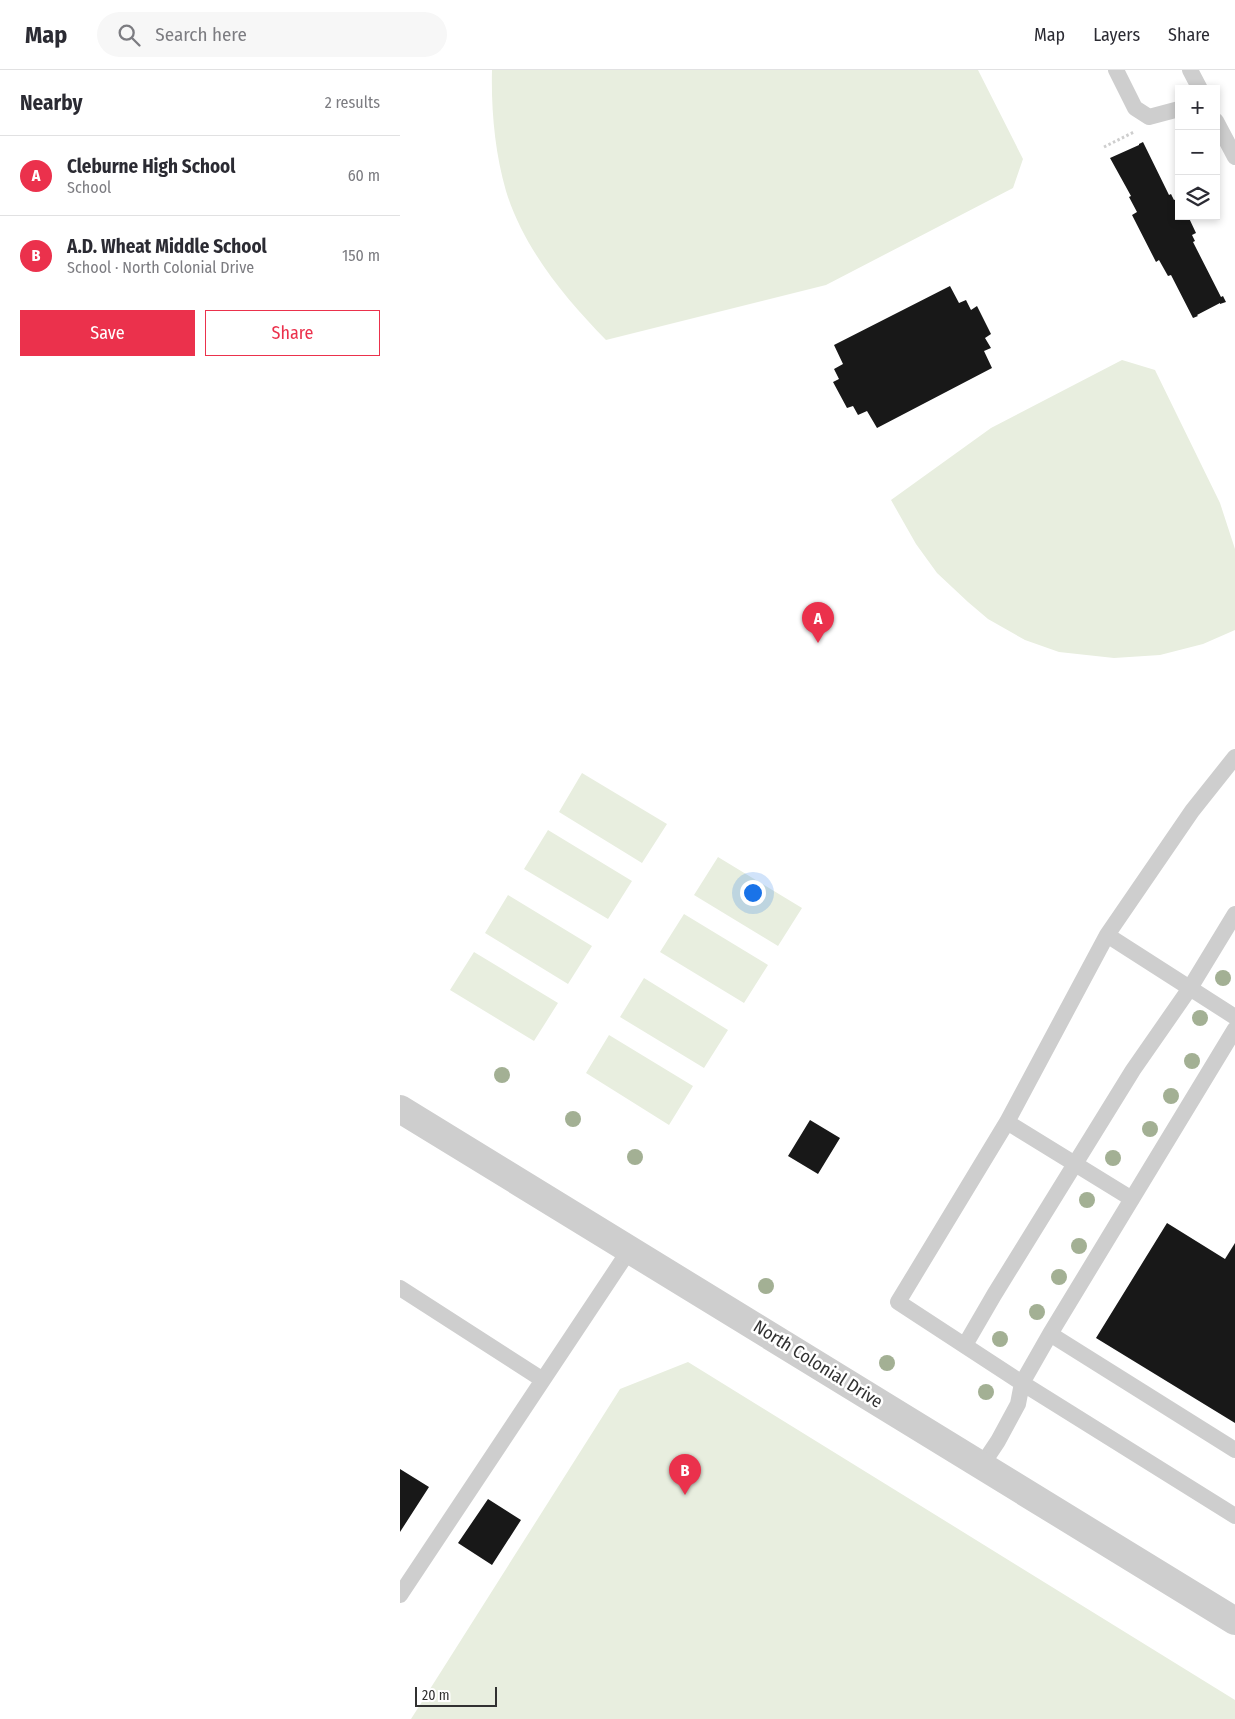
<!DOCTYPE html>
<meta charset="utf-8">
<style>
:root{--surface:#fff;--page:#f7f7f7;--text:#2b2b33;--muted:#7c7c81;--line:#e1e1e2;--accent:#eb314c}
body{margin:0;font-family:"Fira Sans Condensed",sans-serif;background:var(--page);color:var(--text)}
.controls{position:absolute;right:15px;top:15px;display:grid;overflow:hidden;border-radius:0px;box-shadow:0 2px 8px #0003}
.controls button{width:45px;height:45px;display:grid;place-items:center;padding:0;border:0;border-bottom:1px solid var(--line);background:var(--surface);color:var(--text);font:25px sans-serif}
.scale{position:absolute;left:15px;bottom:12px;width:82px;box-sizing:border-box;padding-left:5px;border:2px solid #313131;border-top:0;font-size:14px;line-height:18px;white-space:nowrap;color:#313131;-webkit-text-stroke:4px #fff;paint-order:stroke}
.you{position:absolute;left:352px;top:822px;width:18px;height:18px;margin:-12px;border:4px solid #fff;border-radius:50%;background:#1a73e8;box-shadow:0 0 0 8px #1a73e833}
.badge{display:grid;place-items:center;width:32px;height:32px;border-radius:50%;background:var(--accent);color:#fff;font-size:16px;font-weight:700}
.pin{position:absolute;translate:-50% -41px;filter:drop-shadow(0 1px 2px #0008)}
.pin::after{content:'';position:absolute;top:26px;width:18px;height:15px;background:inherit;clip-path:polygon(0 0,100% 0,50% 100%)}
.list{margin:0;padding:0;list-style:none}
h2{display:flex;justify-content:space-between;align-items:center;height:65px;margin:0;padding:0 20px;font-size:21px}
h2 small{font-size:16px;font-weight:400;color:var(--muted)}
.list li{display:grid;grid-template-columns:32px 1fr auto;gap:15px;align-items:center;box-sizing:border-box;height:80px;padding:0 20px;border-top:1px solid var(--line)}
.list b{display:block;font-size:19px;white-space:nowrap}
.list p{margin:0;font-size:16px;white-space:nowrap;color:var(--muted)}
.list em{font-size:16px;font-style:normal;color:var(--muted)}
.actions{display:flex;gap:10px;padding:15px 20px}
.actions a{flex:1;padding:11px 0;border:1px solid var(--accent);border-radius:0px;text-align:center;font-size:18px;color:var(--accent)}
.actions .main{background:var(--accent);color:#fff}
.icon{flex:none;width:28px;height:28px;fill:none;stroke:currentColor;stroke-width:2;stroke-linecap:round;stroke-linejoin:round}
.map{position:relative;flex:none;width:835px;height:1649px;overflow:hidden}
header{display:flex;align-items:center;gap:30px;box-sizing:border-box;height:70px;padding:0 25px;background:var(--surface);border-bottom:1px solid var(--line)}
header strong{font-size:24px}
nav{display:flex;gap:28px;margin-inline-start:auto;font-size:18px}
.search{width:350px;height:45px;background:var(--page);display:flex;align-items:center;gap:12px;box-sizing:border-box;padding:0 18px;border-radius:28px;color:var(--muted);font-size:19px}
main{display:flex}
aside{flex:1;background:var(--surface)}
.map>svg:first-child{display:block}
.green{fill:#e8eedf}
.building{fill:#181818}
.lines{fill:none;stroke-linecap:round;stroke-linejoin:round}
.path{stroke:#cecece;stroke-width:3;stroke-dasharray:2.5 2.5;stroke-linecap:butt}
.service{stroke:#cecece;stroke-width:16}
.tertiary{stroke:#cecece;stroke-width:28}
.tree{fill:#a3b094}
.labels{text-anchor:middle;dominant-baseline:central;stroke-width:5;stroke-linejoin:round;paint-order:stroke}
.street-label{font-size:18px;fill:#313131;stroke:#fff}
</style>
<header>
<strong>Map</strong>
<div class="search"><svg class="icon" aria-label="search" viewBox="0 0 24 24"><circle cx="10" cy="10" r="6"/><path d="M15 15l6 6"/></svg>Search here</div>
<nav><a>Map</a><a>Layers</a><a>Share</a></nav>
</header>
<main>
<aside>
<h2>Nearby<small>2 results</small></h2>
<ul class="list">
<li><span class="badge">A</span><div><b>Cleburne High School</b><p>School</p></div><em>60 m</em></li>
<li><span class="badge">B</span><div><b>A.D. Wheat Middle School</b><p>School · North Colonial Drive</p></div><em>150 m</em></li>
</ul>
<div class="actions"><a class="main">Save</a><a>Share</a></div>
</aside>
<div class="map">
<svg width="835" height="1649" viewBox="0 0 835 1649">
<rect width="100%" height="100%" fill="#fff"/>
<path class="green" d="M 92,0 L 578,0 L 623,89 L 613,118 L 426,215 L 206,270 C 165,228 124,179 106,121 C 95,83 91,40 92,0 Z
M 722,290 L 755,300 L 820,433 L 835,479 L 835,560 L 803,574 L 760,585 L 714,588 L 659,582 L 625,570 L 588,549 L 568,532 L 537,503 L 516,474 L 491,430 L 591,358 Z
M 182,703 L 267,754 L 242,793 L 159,742 Z
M 148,760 L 232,811 L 208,849 L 124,799 Z
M 318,787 L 402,838 L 378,876 L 294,825 Z
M 108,825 L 192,876 L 168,914 L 85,863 Z
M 284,844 L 368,895 L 344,933 L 260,882 Z
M 74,882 L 158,933 L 134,971 L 50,920 Z
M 244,908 L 328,960 L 304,998 L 220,947 Z
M 209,965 L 293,1016 L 269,1055 L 186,1003 Z
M 288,1292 L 835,1630 L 835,1649 L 11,1649 L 220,1319 Z"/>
<path class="building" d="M 743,72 L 769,125 L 771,124 L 774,130 L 779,128 L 779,146 L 788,146 L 796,163 L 792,165 L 795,171 L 793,172 L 821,227 L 823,226 L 826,232 L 820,234 L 820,233 L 797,245 L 798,246 L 793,248 L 771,205 L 768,206 L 759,190 L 756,192 L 732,145 L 737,142 L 729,127 L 731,126 L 710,88 L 739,75 L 739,74 Z
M 550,216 L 559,233 L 566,230 L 571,240 L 577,236 L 591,264 L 585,268 L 591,278 L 584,281 L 592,298 L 477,358 L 467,341 L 458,345 L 453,336 L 447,338 L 433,312 L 439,309 L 434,299 L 443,294 L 434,275 Z
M 410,1050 L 440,1068 L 418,1104 L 388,1086 Z
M 767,1153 L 825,1189 L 835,1173 L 835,1353 L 696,1268 Z
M 0,1399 L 29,1417 L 0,1462 Z
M 88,1429 L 121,1450 L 92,1495 L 58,1473 Z"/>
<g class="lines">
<path class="path" d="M 704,77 L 734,62"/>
<path class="service" d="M 716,0 L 735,38 L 749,47 L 779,39
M 790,0 L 800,19
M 816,51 L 835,87
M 707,865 L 792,741 L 835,687
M 835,947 L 707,865 L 607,1052 L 498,1232 L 622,1313 L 835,1446
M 607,1052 L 732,1129
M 0,1218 L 143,1310
M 650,1264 L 835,1380
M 565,1275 L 594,1225 L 733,1000 L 790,918 L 835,844
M 582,1395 L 598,1371 L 618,1334 L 622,1313 L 650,1264 L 835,959
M 0,1525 L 230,1179"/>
<path class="tertiary" d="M 0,1039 L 835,1551"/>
</g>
<g class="tree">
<circle cx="823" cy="908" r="8"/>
<circle cx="800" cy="948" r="8"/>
<circle cx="792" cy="991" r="8"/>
<circle cx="102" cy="1005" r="8"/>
<circle cx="771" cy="1026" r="8"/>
<circle cx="173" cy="1049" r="8"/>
<circle cx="750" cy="1059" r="8"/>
<circle cx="235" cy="1087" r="8"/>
<circle cx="713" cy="1088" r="8"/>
<circle cx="687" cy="1130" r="8"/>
<circle cx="679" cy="1176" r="8"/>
<circle cx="659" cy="1207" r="8"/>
<circle cx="366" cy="1216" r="8"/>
<circle cx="637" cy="1242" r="8"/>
<circle cx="600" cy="1269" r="8"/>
<circle cx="487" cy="1293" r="8"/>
<circle cx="586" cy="1322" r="8"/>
</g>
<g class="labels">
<g class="street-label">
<text transform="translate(418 1294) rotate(32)">North Colonial Drive</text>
</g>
</g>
</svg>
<div class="controls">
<button>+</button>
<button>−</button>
<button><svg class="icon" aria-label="layers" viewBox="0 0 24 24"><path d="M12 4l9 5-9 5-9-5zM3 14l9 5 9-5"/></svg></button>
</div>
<div class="scale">20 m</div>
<div class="you"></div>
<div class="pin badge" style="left:418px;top:573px">A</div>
<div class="pin badge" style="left:285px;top:1425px">B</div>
</div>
</main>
